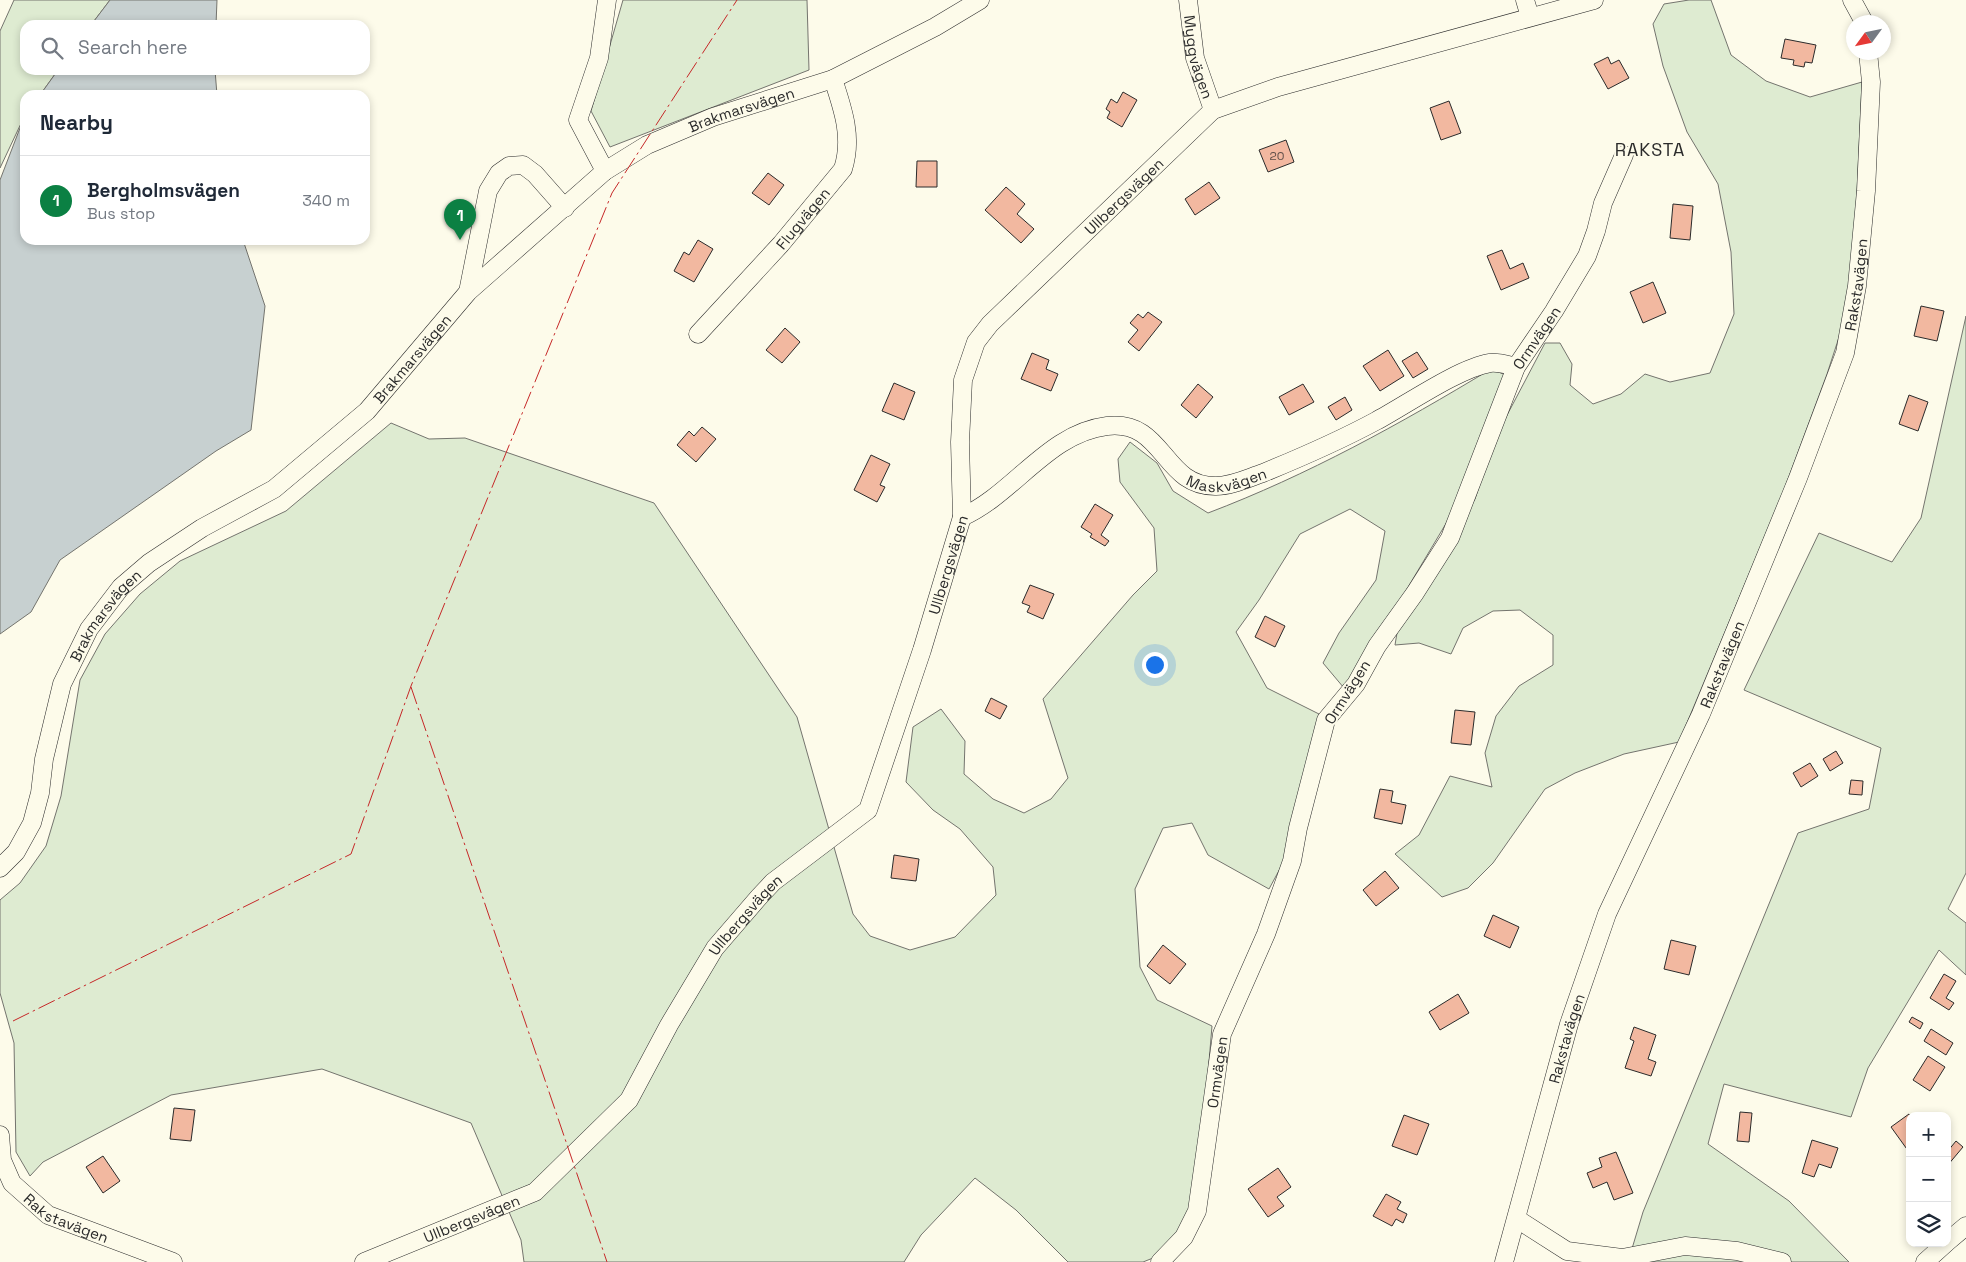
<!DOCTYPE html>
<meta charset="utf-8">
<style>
:root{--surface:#fff;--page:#f2f2f3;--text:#1f2937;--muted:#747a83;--line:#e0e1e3;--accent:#0b8043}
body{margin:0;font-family:"Space Grotesk",sans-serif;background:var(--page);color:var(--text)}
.controls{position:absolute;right:15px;bottom:15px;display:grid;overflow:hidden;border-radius:10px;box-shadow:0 2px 8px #0003}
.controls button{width:45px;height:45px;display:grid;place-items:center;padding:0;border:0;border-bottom:1px solid var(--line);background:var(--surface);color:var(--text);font:25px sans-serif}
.compass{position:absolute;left:1846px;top:15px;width:45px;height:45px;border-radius:50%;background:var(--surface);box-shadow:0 2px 8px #0003;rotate:237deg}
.you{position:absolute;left:1154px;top:664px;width:18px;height:18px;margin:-12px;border:4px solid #fff;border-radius:50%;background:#1a73e8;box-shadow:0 0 0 8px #1a73e833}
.badge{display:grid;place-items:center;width:32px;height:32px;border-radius:50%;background:var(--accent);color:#fff;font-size:16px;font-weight:700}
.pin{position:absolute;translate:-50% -41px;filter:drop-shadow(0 1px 2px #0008)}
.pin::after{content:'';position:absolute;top:26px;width:18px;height:15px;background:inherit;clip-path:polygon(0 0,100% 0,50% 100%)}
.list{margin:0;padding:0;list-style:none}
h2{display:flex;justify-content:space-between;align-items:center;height:65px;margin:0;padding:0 20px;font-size:21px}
h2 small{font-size:16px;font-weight:400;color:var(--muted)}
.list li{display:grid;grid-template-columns:32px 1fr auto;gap:15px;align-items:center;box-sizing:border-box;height:90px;padding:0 20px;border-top:1px solid var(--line)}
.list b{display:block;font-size:19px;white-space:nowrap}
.list p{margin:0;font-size:16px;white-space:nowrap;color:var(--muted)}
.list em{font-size:16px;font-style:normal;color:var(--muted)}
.icon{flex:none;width:28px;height:28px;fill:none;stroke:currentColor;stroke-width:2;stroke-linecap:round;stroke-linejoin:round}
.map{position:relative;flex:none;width:1966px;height:1262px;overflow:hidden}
.search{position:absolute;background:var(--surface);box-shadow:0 2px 8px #0003;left:20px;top:20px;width:350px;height:55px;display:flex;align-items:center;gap:12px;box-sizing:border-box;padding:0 18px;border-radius:15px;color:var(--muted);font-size:19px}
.panel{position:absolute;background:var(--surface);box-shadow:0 2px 8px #0003;left:20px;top:90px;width:350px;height:155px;border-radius:15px}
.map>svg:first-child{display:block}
.green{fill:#deebd1;stroke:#74746e}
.water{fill:#c7d0d0;stroke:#74746e}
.building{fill:#f2b8a0;stroke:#2b2b2b}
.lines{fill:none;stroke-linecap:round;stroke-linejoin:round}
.minor-casing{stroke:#2b2b2b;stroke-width:19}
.minor{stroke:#fdfbea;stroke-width:18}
.power{stroke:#c62828;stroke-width:1;stroke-dasharray:18 4 2.5 4;stroke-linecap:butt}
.labels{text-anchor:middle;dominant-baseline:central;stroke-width:4;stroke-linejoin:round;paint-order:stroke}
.number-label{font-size:12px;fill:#5d4e48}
.street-label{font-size:15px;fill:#2b2b2b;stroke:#fdfbea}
.quarter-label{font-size:18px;letter-spacing:1px;fill:#2b2b2b;stroke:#fdfbea}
</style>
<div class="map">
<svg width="1966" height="1262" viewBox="0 0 1966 1262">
<rect width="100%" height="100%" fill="#fdfbea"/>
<path class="green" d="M 14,0 L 110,0 L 91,25 L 25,25 L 25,70 L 58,70 L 40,95 L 25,95 L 25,115 L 0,168 L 0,31 Z
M 623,0 L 807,0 L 809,70 L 610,147 L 591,111 Z
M 1689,0 L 1711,0 L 1731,55 L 1766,81 L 1810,97 L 1862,82 L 1854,259 L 1843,325 L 1827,374 L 1782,495 L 1679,742 L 1624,754 L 1575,773 L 1545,789 L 1493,863 L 1468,888 L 1442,897 L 1395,854 L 1419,835 L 1450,776 L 1492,787 L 1485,753 L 1496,716 L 1519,686 L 1553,665 L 1553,635 L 1520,610 L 1493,611 L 1463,628 L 1451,654 L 1419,643 L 1395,645 L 1397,633 L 1475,499 L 1495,438 L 1545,343 L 1560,343 L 1572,364 L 1570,385 L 1593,404 L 1621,394 L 1645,374 L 1670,382 L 1710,373 L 1734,314 L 1731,252 L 1718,184 L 1687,132 L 1663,66 L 1653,24 L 1664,4 Z
M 1966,316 L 1966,873 L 1948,909 L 1966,923 L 1966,975 L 1939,950 L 1868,1068 L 1851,1117 L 1724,1084 L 1708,1144 L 1789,1201 L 1849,1262 L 1628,1262 L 1643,1212 L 1798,833 L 1869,809 L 1881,748 L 1744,690 L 1819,533 L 1892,562 L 1921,518 Z
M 1491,369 L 1508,376 L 1466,490 L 1361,666 L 1344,688 L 1323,663 L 1339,633 L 1376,580 L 1385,531 L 1350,509 L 1300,534 L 1259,600 L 1236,632 L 1267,688 L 1319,714 L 1289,852 L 1269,889 L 1208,855 L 1192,823 L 1163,828 L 1135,889 L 1140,967 L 1157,1000 L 1212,1026 L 1205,1109 L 1188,1218 L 1163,1254 L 1143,1262 L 1068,1262 L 1016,1210 L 975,1178 L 921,1235 L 904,1262 L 524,1262 L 521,1240 L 471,1123 L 322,1069 L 171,1095 L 43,1162 L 30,1176 L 16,1152 L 14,1043 L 0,993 L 0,900 L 20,883 L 46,846 L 61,796 L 80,680 L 105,634 L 140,594 L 180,561 L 286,511 L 391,423 L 429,439 L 465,438 L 654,503 L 797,717 L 853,914 L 870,936 L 910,950 L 955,937 L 996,895 L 993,867 L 960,829 L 933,810 L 906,782 L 913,727 L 941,709 L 965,741 L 964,774 L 993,799 L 1024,813 L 1051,799 L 1068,778 L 1043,699 L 1133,595 L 1157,571 L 1154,528 L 1120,482 L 1118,459 L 1130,442 L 1157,463 L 1173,491 L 1208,513 C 1308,475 1400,424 1491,369 Z"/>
<path class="water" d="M 110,0 L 217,0 L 216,25 L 91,25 Z
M 58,70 L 215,70 L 217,95 L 40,95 Z
M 25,115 L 25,240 L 243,240 L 265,306 L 251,430 L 216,451 L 60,560 L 31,612 L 0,634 L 0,180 Z"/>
<path class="building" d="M 1785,39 L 1816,45 L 1812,63 L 1805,62 L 1804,67 L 1793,65 L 1794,60 L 1781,58 Z
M 1608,57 L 1611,64 L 1619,60 L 1629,78 L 1608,89 L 1594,64 Z
M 1123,92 L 1137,100 L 1122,127 L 1107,118 L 1110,112 L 1106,109 L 1111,99 L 1117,103 Z
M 1449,101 L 1461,133 L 1441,140 L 1430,108 Z
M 1286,140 L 1294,162 L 1268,172 L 1259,150 Z
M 917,161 L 937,161 L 937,187 L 916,187 Z
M 768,173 L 784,185 L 769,205 L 752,193 Z
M 1209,182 L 1220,198 L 1195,215 L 1185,199 Z
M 1006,187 L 1025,204 L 1017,214 L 1034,229 L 1021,243 L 985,210 Z
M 1673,204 L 1693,206 L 1690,240 L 1670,238 Z
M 698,240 L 713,249 L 694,282 L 674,271 L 684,252 L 689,255 Z
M 1502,250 L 1510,269 L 1523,263 L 1529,278 L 1501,290 L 1487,256 Z
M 1653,282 L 1666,313 L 1643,323 L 1630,292 Z
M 1921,306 L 1944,311 L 1937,341 L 1914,336 Z
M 1148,312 L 1162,322 L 1139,351 L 1128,342 L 1138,330 L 1130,323 L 1138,314 L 1143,318 Z
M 785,328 L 800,342 L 782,363 L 766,350 Z
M 1388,350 L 1404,376 L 1380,391 L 1363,366 Z
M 1417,352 L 1428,369 L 1413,378 L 1402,361 Z
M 1032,353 L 1049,360 L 1046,369 L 1058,374 L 1051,391 L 1021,379 Z
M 894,383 L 915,392 L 904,420 L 882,411 Z
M 1198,384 L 1213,397 L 1196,418 L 1181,405 Z
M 1303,384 L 1314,402 L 1289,415 L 1279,397 Z
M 1909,395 L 1928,402 L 1918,431 L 1899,424 Z
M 1345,397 L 1352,410 L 1336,420 L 1328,407 Z
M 702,427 L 716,439 L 696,462 L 677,445 L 689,431 L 694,436 Z
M 871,455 L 890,464 L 880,485 L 885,487 L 877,502 L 854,490 Z
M 1095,504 L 1113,515 L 1101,535 L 1109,541 L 1105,546 L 1090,537 L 1092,534 L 1081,527 Z
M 1030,585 L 1054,594 L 1043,619 L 1027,612 L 1030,606 L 1022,603 Z
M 1265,616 L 1285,626 L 1275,647 L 1255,637 Z
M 991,698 L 1007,706 L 1000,719 L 985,711 Z
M 1455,710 L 1475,712 L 1471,745 L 1451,743 Z
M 1836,751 L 1843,763 L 1830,771 L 1823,759 Z
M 1810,763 L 1818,776 L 1801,787 L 1793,773 Z
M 1851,780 L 1863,781 L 1862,795 L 1849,794 Z
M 1380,789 L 1393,791 L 1391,802 L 1406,805 L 1402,824 L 1374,818 Z
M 894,855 L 919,859 L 916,881 L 891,878 Z
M 1385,871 L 1399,888 L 1376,906 L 1363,890 Z
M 1493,915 L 1519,927 L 1510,948 L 1484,936 Z
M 1671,940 L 1696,946 L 1689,975 L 1664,969 Z
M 1163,945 L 1186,964 L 1170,984 L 1147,966 Z
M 1944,974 L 1956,981 L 1946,998 L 1954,1003 L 1949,1010 L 1930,998 Z
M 1458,994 L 1469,1013 L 1440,1030 L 1429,1012 Z
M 1912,1017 L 1923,1023 L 1920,1029 L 1909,1022 Z
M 1634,1027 L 1656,1035 L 1648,1059 L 1656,1062 L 1651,1076 L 1625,1068 L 1634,1041 L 1630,1039 Z
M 1931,1029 L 1953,1043 L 1946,1055 L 1924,1041 Z
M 1928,1056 L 1945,1067 L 1930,1091 L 1913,1080 Z
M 174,1108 L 195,1110 L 191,1141 L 170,1139 Z
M 1740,1112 L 1752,1113 L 1749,1142 L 1737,1141 Z
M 1909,1114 L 1910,1116 L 1909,1152 L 1891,1127 Z
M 1404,1115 L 1429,1124 L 1417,1155 L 1392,1146 Z
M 1812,1140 L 1838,1148 L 1831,1168 L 1819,1164 L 1814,1177 L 1802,1173 Z
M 1956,1141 L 1963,1147 L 1947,1166 L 1947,1152 Z
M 1616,1152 L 1633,1193 L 1614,1200 L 1607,1182 L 1593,1188 L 1587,1173 L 1602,1167 L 1599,1158 Z
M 103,1156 L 120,1181 L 103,1193 L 86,1167 Z
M 1278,1168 L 1291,1187 L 1277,1197 L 1284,1206 L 1268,1217 L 1248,1189 Z
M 1386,1194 L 1401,1202 L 1397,1209 L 1407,1214 L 1403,1223 L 1396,1219 L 1392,1226 L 1373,1216 Z"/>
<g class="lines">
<defs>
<g id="minor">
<path id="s1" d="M 1188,0 L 1195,58 L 1213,110"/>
<path d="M 1525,0 L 1530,17"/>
<path d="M 1852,0 L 1864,22"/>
<path d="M 605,171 L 578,120 L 599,58 L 607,0"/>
<path d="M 468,292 L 488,191 L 499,173 L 509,166 L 523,165 L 535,174 L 565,208"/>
<path id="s2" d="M 698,334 L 781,244 L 843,169 C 853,138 843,109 833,79"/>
<path id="s3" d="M 962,517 C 1014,494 1048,433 1107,426 C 1165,419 1162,487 1216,486 C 1232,486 1248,478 1263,473 C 1302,457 1339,441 1376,421 C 1406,405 1459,368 1490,363 C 1499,362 1508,365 1516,367"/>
<path id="s4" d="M 0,868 L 16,852 L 32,823 L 40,793 L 44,759 L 62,684 L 89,629 L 121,587 L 149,563 L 202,528 L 274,489 L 367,411 L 468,292 L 605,171 L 647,145 L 713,117 L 833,79 L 935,27 L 980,0"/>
<path id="s5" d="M 0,1135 L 2,1160 L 12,1183 L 48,1215 L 173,1262"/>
<path d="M 1517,1219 L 1567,1251 L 1622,1258 L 1685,1246 L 1737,1251 L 1782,1262"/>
<path d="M 1947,1242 L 1966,1226"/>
<path id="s6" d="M 364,1262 L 535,1192 L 629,1100 L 669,1025 L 715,948 L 759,897 L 773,882 L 868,810 L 922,650 L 962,517 L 960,442 L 963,380 L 976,342 L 990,324 L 1213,110 L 1278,87 L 1594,0"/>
<path id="s7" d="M 1160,1262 L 1184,1237 L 1197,1211 L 1222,1034 L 1266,934 L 1292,861 L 1298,828 L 1326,720 L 1356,684 L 1377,646 L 1415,593 L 1450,538 L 1516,367 L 1554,311 L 1587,256 L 1596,231 L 1603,203 L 1624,155"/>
<path id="s8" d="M 1504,1262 L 1569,1024 L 1607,914 L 1701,714 L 1798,478 L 1845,353 L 1857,286 L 1866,191 L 1871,82 L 1868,52"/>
<path d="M 1925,1262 L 1946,1243"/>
</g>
</defs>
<use href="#minor" class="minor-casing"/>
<use href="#minor" class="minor"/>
<path class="power" d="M 411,687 L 607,1262
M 13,1021 L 351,854 L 411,686 L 612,193 L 737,0"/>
</g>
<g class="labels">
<g class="number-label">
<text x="1277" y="156">20</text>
</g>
<g class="street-label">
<text stroke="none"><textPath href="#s1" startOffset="58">Myggvägen</textPath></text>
<text stroke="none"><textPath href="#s4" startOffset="1105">Brakmarsvägen</textPath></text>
<text stroke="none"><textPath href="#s6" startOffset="1391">Ullbergsvägen</textPath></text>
<text stroke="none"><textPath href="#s2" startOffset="156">Flugvägen</textPath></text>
<text stroke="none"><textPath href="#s8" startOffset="1042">Rakstavägen</textPath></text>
<text stroke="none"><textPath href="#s7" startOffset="1014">Ormvägen</textPath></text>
<text stroke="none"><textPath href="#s4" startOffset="685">Brakmarsvägen</textPath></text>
<text stroke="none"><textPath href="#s3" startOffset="315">Maskvägen</textPath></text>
<text stroke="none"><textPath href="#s6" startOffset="956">Ullbergsvägen</textPath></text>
<text stroke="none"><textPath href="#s4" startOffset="280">Brakmarsvägen</textPath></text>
<text stroke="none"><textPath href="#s8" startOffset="638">Rakstavägen</textPath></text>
<text transform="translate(1347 692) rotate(-58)">Ormvägen</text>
<text stroke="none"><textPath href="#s6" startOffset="536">Ullbergsvägen</textPath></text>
<text stroke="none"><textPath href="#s8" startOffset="232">Rakstavägen</textPath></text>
<text stroke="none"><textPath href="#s7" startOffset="204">Ormvägen</textPath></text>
<text stroke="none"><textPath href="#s5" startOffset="116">Rakstavägen</textPath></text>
<text stroke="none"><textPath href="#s6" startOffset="116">Ullbergsvägen</textPath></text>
</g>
<g class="quarter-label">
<text x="1650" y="149">RAKSTA</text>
</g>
</g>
</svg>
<div class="controls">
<button>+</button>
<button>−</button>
<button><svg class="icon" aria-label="layers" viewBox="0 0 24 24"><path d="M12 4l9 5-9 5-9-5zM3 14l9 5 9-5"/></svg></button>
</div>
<svg class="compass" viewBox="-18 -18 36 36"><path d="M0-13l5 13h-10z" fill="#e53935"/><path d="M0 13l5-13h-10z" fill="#747a83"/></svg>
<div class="you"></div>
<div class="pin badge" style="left:460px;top:240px">1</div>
<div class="search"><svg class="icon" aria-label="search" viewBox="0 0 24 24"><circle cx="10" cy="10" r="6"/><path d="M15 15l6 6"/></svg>Search here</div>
<section class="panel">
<h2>Nearby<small></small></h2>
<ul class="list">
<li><span class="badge">1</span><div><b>Bergholmsvägen</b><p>Bus stop</p></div><em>340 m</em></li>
</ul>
</section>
</div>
